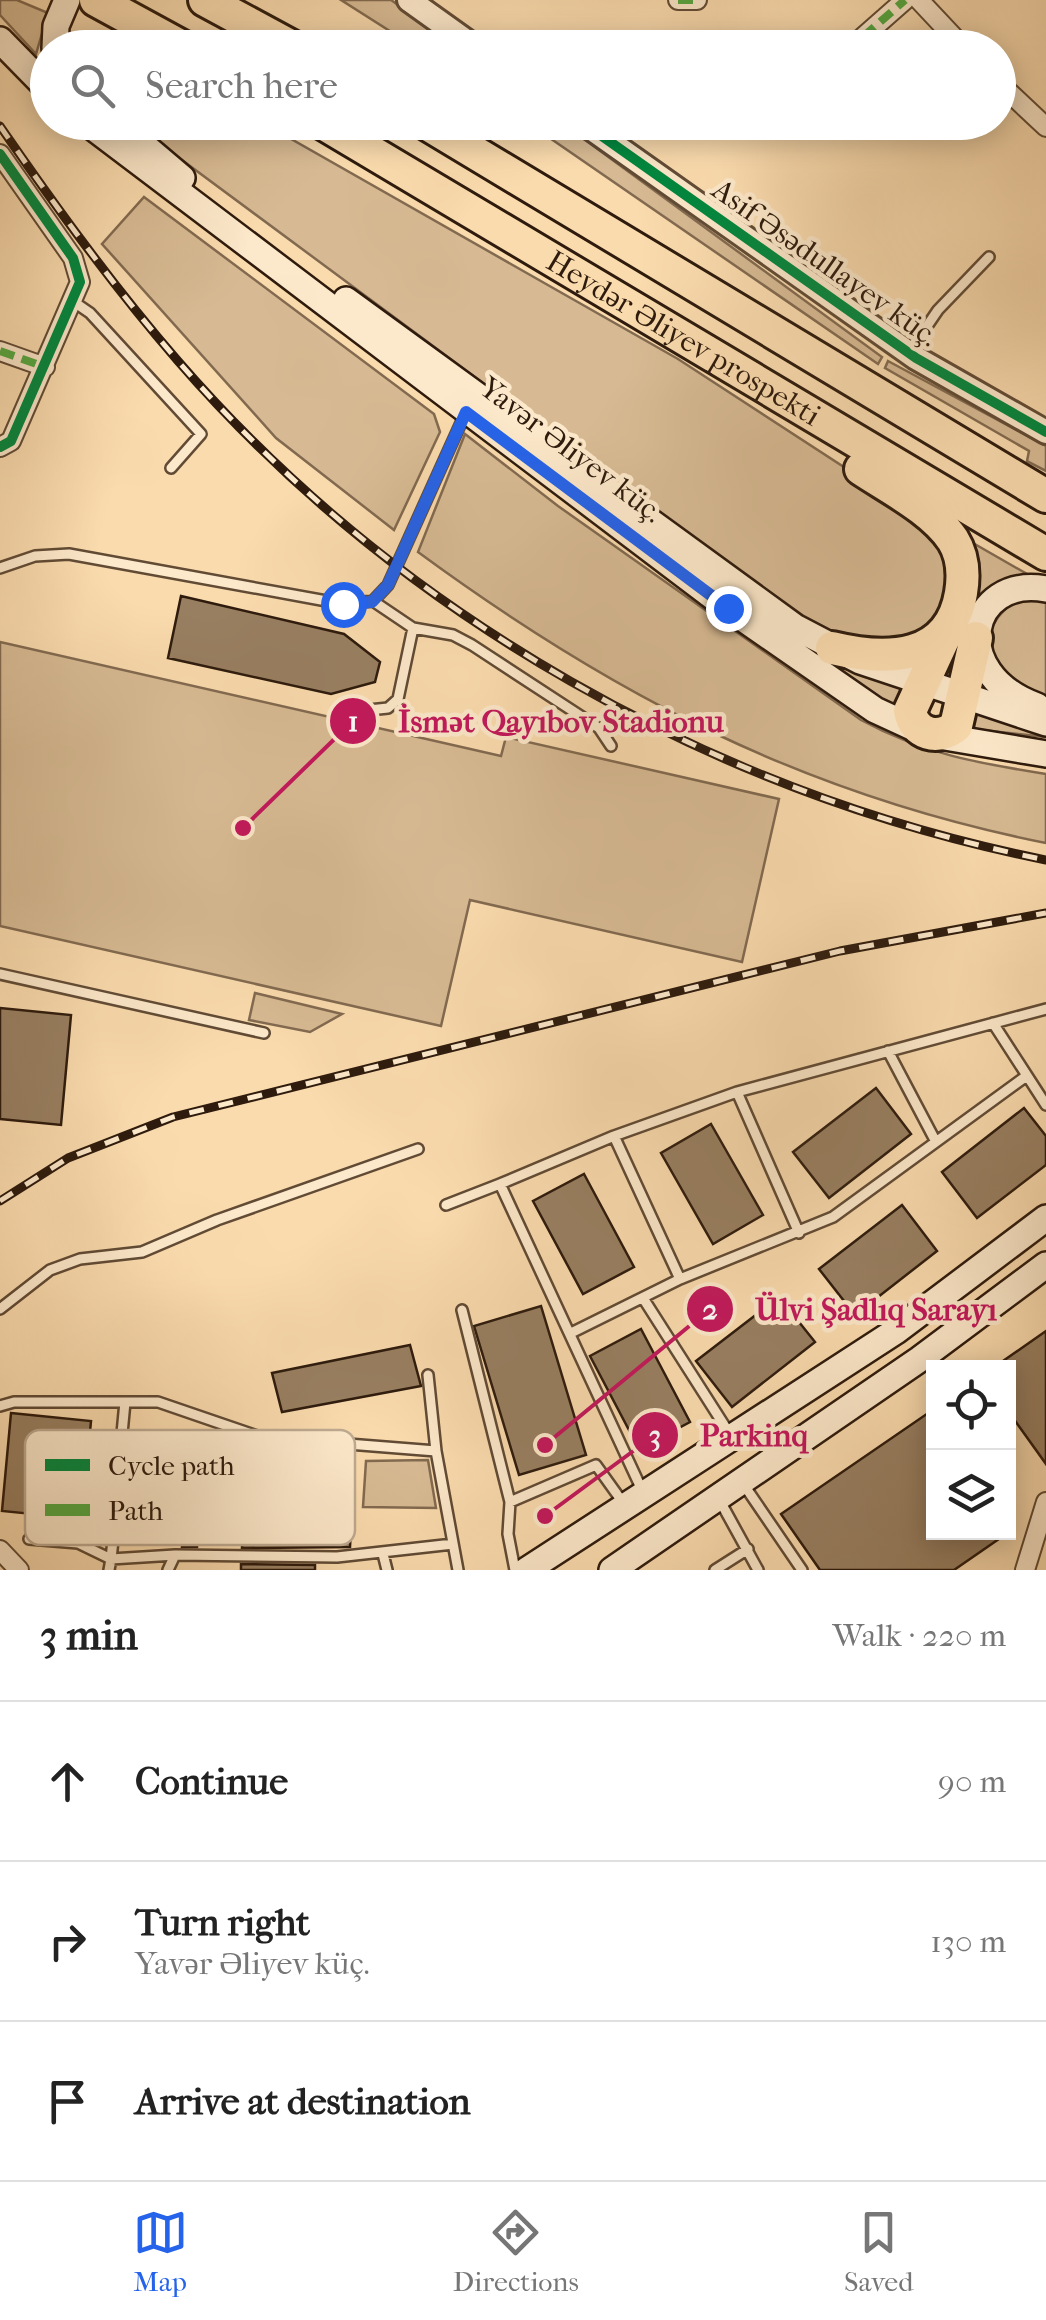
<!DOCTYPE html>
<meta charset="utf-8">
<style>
:root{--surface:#fff;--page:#f6f6f6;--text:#222;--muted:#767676;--line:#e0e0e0;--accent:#2563eb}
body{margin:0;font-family:"IM FELL French Canon",serif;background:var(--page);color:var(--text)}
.controls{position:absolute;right:30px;bottom:30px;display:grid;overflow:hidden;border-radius:0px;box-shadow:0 5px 25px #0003}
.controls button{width:90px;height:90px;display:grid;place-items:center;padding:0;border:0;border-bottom:2px solid var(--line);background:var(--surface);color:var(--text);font:50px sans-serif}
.stop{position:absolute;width:30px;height:30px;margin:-22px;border:8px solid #2563eb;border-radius:50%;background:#fff}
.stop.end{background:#2563eb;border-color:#fff;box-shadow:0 2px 10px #0008}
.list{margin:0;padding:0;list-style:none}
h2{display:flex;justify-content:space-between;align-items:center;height:130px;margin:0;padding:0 40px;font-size:42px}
h2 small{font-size:32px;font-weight:400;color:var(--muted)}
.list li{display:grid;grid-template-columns:65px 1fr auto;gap:30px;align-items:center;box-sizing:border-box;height:160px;padding:0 40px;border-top:2px solid var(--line)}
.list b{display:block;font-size:38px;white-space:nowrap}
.list p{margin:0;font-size:32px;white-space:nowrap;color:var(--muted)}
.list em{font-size:32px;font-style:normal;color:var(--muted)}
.icon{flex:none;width:55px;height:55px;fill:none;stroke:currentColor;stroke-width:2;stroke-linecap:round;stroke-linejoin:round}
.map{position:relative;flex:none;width:1046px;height:1570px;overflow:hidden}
.search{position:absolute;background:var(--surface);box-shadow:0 5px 25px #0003;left:30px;right:30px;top:30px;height:110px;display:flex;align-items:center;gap:25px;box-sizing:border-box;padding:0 35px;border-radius:55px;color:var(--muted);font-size:38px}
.sheet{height:610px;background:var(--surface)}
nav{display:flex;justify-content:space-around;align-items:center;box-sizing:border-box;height:140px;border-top:2px solid var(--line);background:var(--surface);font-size:28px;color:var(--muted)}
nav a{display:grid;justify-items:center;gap:5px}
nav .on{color:var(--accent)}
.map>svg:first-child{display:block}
.green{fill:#d7ba93;stroke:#826a50;stroke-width:2.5}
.building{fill:#987f61;stroke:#2e1b0d;stroke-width:2.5}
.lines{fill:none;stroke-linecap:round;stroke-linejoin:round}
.service-casing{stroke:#614b35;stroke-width:14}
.minor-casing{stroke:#614b35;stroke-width:22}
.tertiary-casing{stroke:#614b35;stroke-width:28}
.secondary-casing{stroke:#2e1b0d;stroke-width:30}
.motorway-casing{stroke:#2e1b0d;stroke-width:38}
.service{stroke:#fce8ca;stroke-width:9}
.minor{stroke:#fce8ca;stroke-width:18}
.tertiary{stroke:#fce8ca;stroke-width:22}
.secondary{stroke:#fce8ca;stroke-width:25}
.motorway{stroke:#fadbae;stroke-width:32}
.rail-casing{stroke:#2e1b0d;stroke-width:9}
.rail{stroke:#fce8ca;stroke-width:5;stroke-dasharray:15;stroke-linecap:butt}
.quiet{stroke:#54a941;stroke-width:8;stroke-dasharray:15 8;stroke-linecap:butt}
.cycleway-casing{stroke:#fce8ca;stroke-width:16}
.cycleway{stroke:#00873e;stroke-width:10}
.route{stroke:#2563eb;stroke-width:12}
.labels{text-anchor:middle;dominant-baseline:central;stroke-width:9;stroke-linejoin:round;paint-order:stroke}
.street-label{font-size:30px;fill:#2e1b0d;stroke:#fce8ca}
.key{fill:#fce8ca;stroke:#beaa91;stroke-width:2.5}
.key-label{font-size:28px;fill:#2e1b0d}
.leader{fill:none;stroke:#c2185b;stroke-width:4}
.callout-dot{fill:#c2185b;stroke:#fce8ca;stroke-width:4}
.mark-label{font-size:30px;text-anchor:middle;font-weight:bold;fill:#fff}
.callout-label{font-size:32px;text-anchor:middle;font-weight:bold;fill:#c2185b;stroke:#fce8ca;stroke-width:9;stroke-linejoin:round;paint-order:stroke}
</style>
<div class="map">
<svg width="1046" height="1570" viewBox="0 0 1046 1570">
<rect width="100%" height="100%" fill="#fadbae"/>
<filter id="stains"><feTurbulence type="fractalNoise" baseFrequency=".002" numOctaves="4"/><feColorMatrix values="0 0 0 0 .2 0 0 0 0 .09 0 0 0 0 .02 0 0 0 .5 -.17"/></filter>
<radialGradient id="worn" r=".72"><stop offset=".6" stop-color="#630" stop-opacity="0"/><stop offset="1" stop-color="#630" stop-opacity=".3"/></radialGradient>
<path class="green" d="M 0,0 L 17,0 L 48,13 L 36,54 L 0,15 Z
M 341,0 L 391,0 L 458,47 L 415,47 Z
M 132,123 L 263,123 L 678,359 L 930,523 L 945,541 L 952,605 L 906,648 L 825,631 L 772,597 Z
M 528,123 L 562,123 L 882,357 L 878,364 Z
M 144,197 L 434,414 L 440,432 L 394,530 L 276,438 L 102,244 Z
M 888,361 L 1046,446 L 1046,471 L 1027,461 L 1029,451 L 885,368 Z
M 465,434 L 558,506 L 861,720 C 924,754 977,763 1046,774 L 1046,843 C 805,795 614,696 418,552 Z
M 959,535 L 1034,578 L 959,650 L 955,650 Z
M 1021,598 L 1046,598 L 1046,699 L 1027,693 L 987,658 C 990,627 993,615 1021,598 Z
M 0,642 L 501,756 L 506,737 L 779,799 L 742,962 L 470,900 L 441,1026 L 0,926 Z
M 803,650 L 910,691 L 900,712 Z
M 971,704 L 1046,732 L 1046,737 L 964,728 Z
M 255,993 L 342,1014 L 310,1032 L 249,1020 Z
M 428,1460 L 436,1508 L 363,1507 L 366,1461 Z"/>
<path class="building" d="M 181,596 L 344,634 L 380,662 L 375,682 L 331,694 L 168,658 Z
M 0,1008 L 71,1015 L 61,1125 L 0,1119 Z
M 876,1088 L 911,1134 L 829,1198 L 793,1152 Z
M 1024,1108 L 1046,1136 L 1046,1165 L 977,1218 L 942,1172 Z
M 711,1124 L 763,1215 L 713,1244 L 661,1153 Z
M 584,1174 L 634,1267 L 583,1294 L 533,1201 Z
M 902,1205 L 937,1251 L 855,1315 L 819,1269 Z
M 779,1297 L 815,1342 L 732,1407 L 696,1361 Z
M 541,1306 L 586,1455 L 519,1475 L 474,1326 Z
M 641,1329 L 690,1422 L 639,1449 L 590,1356 Z
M 1046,1331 L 1046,1464 L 1008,1411 L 1008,1368 L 993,1368 Z
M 410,1345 L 421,1386 L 282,1412 L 272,1373 Z
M 934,1409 L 934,1532 L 1009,1532 L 954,1570 L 820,1570 L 781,1514 Z
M 11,1413 L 91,1421 L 82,1519 L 2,1511 Z
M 130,1433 L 207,1441 L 197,1547 L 182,1547 L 183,1537 L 122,1531 L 125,1502 L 120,1495 Z
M 246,1466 L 288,1468 L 287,1486 L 318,1488 L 319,1470 L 354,1472 L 350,1547 L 242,1548 Z
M 241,1564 L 315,1565 L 315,1570 L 241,1570 Z"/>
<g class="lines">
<defs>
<path id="service" d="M 74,302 L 90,313 L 201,434 L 171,468
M 910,351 L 938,310 L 989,257
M 0,568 L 35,556 L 69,554 L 343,604 L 373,601 L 413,628 L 453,635 L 472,645 L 599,728 L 611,746
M 373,601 L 388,585 L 465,414
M 369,710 L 388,708 L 398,699 L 413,628
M 0,974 L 264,1033
M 993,1023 L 1046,1105
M 888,1051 L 936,1142
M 737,1092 L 799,1233
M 614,1136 L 680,1279
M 446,1205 L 500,1184
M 643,1298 L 731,1436
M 0,1309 L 50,1270 L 80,1259 L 142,1252 L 217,1220 L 418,1149
M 462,1310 L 510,1502 L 508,1534 L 515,1570
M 571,1333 L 680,1279 L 833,1217 L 1025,1077
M 428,1375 L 436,1451
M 0,1406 L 14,1402 L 158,1402 L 260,1437 L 436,1451 L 458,1570
M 232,1477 L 236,1429
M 744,1485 L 802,1570
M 117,1486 L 125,1402
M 642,1490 L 500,1184 L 614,1136 L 737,1092 L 1046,1009
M 720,1501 L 758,1570
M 117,1502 L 111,1559 L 175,1555
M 510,1502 L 596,1465 L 624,1504
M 29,1539 L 78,1543 L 111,1559 L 109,1570
M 383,1554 L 387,1570
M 168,1570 L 175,1555 L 337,1557 L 453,1544
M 715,1570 L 748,1549"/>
<path id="minor" d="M 678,0 L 697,0
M 919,0 L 964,48
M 863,37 L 905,0
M 998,82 L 1046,127
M 0,154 L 73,258 L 80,282 L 11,441 L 0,447
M 0,351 L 45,367
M 0,1550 L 19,1570
M 1025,1570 L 1046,1502"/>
<path id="tertiary" d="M 409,0 L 476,48
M 582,122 L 916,358 L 1046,432"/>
<path id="secondary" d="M 0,40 L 48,89
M 55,48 L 56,26 L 67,0
M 86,122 L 728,608 L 875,710 L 927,734 L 1046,754
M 116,122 L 182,178
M 346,300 L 795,627 L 860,661 L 1046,723
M 1037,706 C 946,673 968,575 1046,589
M 527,1570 L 896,1331 L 1046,1218
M 612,1570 L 920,1359 L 1046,1265"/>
<g id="motorway">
<path d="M 96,0 L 184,48"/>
<path d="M 205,0 L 294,48"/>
<path id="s1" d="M 321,122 L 1046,554"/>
<path d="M 424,122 L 1046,496"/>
<path d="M 946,633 L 910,711 C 914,734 938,741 956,726 L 976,638"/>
<path d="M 832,648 C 886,661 950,661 961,593 C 964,575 963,556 953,540 C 933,510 891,489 861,469"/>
</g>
</defs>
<use href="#service" class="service-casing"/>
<use href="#minor" class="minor-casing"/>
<use href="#tertiary" class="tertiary-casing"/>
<use href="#secondary" class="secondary-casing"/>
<use href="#motorway" class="motorway-casing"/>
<use href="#service" class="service"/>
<use href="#minor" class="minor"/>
<use href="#tertiary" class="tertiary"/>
<use href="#secondary" class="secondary"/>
<use href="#motorway" class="motorway"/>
<defs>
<path id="rail" d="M 0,126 C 56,207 113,286 178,361 C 399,616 715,794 1046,860
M 0,1201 L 68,1158 L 173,1117 L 840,951 L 1046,913"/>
</defs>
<use href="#rail" class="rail-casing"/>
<use href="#rail" class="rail"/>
<path class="quiet" d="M 678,0 L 697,0
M 863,37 L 905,0
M 0,351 L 45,367"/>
<defs>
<path id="cycleway" d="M 582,122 L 916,358 L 1046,432
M 0,154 L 73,258 L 80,282 L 11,441 L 0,447"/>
</defs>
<use href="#cycleway" class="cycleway-casing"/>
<use href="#cycleway" class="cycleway"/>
</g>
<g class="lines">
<path class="route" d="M 343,604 L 372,602 L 388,585 L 466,412 L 728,608"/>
</g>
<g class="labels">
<g class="street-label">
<text transform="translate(825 263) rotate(35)">Asif Əsədullayev küç.</text>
<text stroke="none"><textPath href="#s1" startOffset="422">Heydər Əliyev prospekti</textPath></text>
<text transform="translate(571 450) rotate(37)">Yavər Əliyev küç.</text>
</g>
</g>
<rect x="25" y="1430" width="330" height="115" rx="15" class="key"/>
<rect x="45" y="1459" width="45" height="12" fill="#00873e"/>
<rect x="45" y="1504" width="45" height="12" fill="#54a941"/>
<g class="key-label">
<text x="108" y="1475">Cycle path</text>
<text x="108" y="1520">Path</text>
</g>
<path class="leader" d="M243 828L353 721M545 1445L710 1309M545 1516L655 1435"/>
<g class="callout-dot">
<circle cx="243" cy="828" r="10"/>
<circle cx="545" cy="1445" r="10"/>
<circle cx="545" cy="1516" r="10"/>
<circle cx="353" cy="721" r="25"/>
<circle cx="710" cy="1309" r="25"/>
<circle cx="655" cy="1435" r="25"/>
</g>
<g class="mark-label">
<text x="353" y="731">1</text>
<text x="710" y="1319">2</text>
<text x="655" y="1445">3</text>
</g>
<g class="callout-label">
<text x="561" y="732">İsmət Qayıbov Stadionu</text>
<text x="876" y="1320">Ülvi Şadlıq Sarayı</text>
<text x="754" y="1446">Parkinq</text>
</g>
<rect width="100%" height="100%" filter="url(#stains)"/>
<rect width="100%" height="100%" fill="url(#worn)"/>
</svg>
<div class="controls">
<button><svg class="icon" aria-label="locate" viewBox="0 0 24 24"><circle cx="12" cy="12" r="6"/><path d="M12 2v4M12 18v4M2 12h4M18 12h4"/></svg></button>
<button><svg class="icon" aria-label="layers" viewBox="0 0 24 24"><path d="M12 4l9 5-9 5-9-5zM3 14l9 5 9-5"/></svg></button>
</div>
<div class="stop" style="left:343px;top:604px"></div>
<div class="stop end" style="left:728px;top:608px"></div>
<div class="search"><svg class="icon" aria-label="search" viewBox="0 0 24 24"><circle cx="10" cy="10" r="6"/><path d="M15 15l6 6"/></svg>Search here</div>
</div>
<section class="sheet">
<h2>3 min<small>Walk · 220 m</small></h2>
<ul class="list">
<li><svg class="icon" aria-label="ahead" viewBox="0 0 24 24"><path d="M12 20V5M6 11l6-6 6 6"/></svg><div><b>Continue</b></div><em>90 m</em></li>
<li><svg class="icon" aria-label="right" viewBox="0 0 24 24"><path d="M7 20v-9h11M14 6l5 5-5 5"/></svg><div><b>Turn right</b><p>Yavər Əliyev küç.</p></div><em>130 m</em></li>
<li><svg class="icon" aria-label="arrive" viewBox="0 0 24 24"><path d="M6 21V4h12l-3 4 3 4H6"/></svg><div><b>Arrive at destination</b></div></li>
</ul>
</section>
<nav>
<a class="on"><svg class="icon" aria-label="map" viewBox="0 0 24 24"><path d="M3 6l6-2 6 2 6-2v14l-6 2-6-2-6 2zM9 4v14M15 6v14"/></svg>Map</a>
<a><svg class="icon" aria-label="directions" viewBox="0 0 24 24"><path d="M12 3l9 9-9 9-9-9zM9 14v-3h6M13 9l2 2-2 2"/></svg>Directions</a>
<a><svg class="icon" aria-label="saved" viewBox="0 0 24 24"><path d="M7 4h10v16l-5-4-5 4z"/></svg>Saved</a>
</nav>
